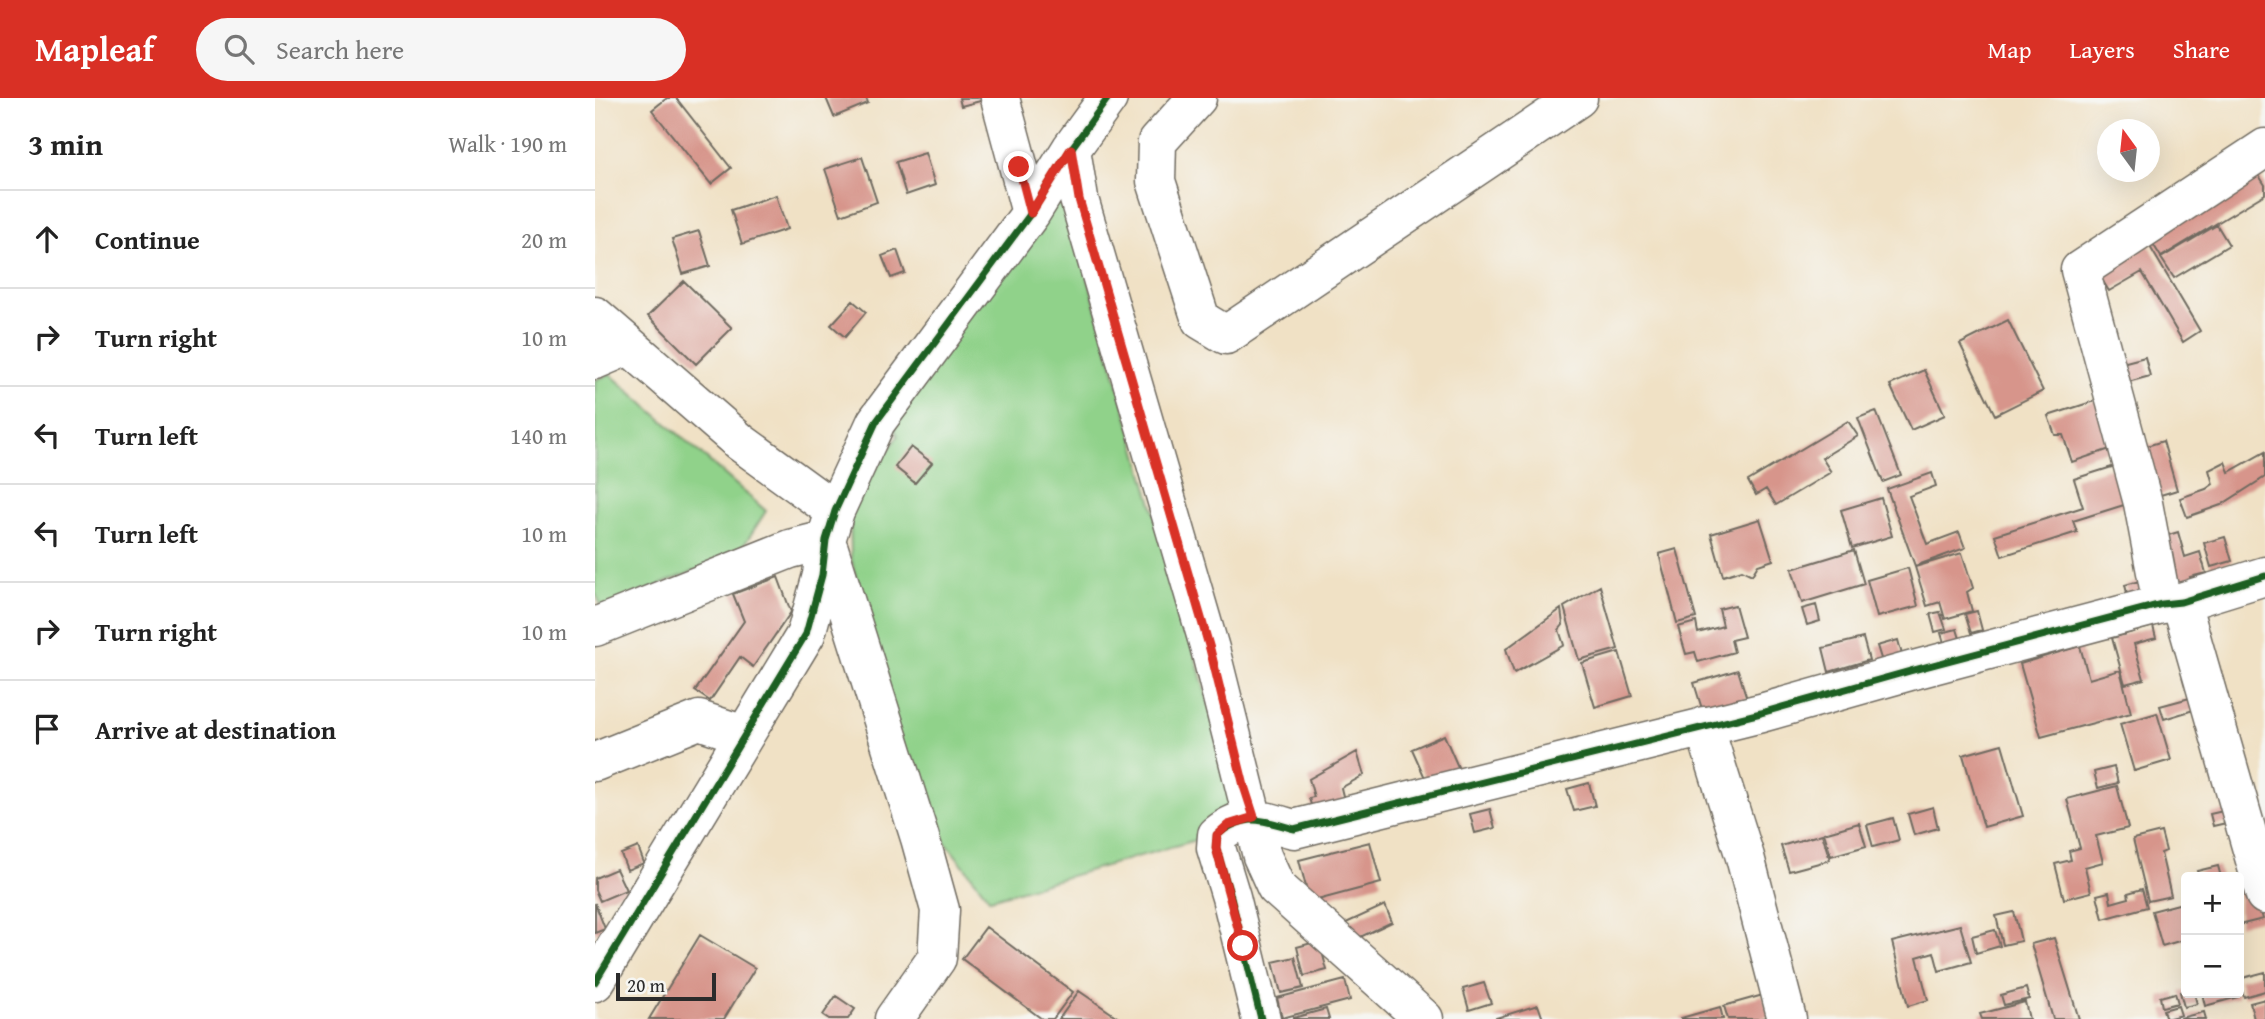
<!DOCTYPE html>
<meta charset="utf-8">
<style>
:root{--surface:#fff;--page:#f6f6f6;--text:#222;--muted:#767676;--line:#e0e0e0;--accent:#d93025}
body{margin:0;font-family:"Gentium Book Plus",serif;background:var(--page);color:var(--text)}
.controls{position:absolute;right:21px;bottom:21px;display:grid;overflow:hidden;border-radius:7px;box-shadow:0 7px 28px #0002}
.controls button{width:63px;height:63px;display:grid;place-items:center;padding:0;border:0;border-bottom:2px solid var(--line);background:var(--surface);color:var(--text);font:35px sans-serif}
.compass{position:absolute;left:1502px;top:21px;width:63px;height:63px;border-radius:50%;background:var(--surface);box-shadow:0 7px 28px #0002;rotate:345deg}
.scale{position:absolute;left:21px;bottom:18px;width:100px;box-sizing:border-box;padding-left:7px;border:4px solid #2b2b2b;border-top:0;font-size:19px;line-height:24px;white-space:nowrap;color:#2b2b2b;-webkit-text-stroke:5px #f6f6f2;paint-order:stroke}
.stop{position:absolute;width:21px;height:21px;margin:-16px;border:5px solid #d93025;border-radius:50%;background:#fff}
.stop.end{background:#d93025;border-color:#fff;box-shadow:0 2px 7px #0008}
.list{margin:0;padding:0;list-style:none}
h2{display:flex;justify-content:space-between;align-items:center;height:91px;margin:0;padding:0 28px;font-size:30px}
h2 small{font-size:23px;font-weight:400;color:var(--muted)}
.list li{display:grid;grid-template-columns:46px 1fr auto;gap:21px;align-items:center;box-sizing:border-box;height:98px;padding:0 28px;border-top:2px solid var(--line)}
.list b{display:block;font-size:26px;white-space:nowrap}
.list em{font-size:23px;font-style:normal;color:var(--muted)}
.icon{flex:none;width:38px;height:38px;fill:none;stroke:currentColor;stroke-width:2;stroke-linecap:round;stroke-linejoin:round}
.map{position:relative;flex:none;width:1670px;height:921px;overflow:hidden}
header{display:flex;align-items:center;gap:42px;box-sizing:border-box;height:98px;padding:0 35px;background:var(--accent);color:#fff}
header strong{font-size:33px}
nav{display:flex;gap:38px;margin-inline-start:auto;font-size:24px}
.search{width:490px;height:63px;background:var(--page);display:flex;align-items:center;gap:18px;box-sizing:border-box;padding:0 24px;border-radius:38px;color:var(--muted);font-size:26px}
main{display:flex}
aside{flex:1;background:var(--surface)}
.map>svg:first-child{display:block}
.green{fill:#90d28a;stroke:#5e7e5a;stroke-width:2}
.building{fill:#d7958b}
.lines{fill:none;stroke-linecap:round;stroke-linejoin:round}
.minor-casing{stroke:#706b61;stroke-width:41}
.minor{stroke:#fff;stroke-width:38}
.cycleway-casing{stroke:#f6f6f2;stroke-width:11}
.cycleway{stroke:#1b5e20;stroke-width:7}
.route{stroke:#d93025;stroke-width:9}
</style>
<header>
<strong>Mapleaf</strong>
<div class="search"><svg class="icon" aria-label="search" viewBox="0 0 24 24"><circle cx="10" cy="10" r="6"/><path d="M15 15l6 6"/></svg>Search here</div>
<nav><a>Map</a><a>Layers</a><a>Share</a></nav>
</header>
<main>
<aside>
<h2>3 min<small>Walk · 190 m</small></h2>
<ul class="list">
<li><svg class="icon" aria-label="ahead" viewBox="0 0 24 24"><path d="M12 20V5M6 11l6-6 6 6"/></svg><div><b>Continue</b></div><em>20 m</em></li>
<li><svg class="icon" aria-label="right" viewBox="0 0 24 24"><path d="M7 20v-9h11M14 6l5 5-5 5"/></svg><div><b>Turn right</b></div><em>10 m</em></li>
<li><svg class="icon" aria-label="left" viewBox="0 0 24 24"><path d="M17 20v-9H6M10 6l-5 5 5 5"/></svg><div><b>Turn left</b></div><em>140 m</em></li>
<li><svg class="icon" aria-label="left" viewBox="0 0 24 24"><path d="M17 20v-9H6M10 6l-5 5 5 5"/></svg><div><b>Turn left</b></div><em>10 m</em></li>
<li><svg class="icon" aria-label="right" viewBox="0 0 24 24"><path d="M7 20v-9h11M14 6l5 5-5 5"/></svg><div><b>Turn right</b></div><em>10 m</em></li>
<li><svg class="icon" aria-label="arrive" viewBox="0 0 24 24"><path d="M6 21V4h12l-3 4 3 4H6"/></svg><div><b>Arrive at destination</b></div></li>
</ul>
</aside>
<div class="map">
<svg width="1670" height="921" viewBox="0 0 1670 921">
<rect width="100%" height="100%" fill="#f6f6f2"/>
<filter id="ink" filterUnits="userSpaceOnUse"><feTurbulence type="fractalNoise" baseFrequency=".0143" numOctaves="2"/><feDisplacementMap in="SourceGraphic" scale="14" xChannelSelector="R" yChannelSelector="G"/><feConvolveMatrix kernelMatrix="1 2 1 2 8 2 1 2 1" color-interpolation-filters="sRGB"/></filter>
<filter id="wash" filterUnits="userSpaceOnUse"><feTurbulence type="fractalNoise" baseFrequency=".00686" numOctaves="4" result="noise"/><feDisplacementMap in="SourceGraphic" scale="28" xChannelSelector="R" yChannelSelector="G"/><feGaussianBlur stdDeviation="1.57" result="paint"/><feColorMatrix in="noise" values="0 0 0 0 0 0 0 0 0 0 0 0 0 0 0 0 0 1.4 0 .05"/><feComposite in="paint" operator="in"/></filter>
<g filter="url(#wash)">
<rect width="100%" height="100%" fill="#f0e1c5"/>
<path class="green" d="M 468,92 L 641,702 L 615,738 L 395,801 L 310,693 L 256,459 L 255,408 L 303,338 L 294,317 Z
M 15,276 L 171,413 L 144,455 L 7,510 L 0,494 L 0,282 Z"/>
<g id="blocks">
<path class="building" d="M 72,0 L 81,0 L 136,70 L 116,86 L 57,12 Z
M 231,0 L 271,0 L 273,5 L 239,19 Z
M 364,0 L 393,0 L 393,1 L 366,8 Z
M 330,55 L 340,87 L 311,97 L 301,64 Z
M 267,59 L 282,104 L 246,117 L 230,71 Z
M 1663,76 L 1670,87 L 1670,96 L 1566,159 L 1555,141 Z
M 181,97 L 192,131 L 147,146 L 136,112 Z
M 1622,127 L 1634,147 L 1579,180 L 1566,160 Z
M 104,133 L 115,168 L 88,176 L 77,141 Z
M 1554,147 L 1605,233 L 1588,244 L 1547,174 L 1514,193 L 1504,177 Z
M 302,152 L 310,175 L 296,180 L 287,158 Z
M 89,183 L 137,230 L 101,266 L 53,218 Z
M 258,203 L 271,214 L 250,239 L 236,227 Z
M 1413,222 L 1448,293 L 1400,317 L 1365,246 Z
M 1550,259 L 1555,278 L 1533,284 L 1527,265 Z
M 1329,272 L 1350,317 L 1316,332 L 1295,287 Z
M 1512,299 L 1521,349 L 1477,364 L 1468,337 L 1460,337 L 1453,318 Z
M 1281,313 L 1306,377 L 1288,384 L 1263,320 Z
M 1253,323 L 1263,338 L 1227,360 L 1236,374 L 1181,407 L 1171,391 L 1161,397 L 1153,383 Z
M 1568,343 L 1582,392 L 1559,399 L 1545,350 Z
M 316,349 L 337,365 L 320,385 L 300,369 Z
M 1670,354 L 1670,379 L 1626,407 L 1592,419 L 1585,400 L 1611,391 L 1618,386 L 1614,372 L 1630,364 L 1634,374 Z
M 1520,368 L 1532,406 L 1478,423 L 1482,434 L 1407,458 L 1400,437 L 1488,409 L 1479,381 Z
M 1337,375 L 1341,388 L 1314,398 L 1332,446 L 1364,434 L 1370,450 L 1320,468 L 1292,391 Z
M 1286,400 L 1297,438 L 1257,450 L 1246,412 Z
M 1165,421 L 1178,462 L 1163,467 L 1157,477 L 1147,472 L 1128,478 L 1116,436 Z
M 1583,434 L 1590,459 L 1605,454 L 1611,475 L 1595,479 L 1598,488 L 1574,494 L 1558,442 Z
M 1630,439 L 1637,463 L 1616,469 L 1609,445 Z
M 1082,451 L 1101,520 L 1082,525 L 1064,456 Z
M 1259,452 L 1269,486 L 1207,505 L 1197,471 Z
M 1367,455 L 1378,490 L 1372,494 L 1377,513 L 1350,521 L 1345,504 L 1332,508 L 1320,469 Z
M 1313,470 L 1323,508 L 1282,519 L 1272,482 Z
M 183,479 L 196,514 L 158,569 L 145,559 L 115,603 L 100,593 L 149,523 L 138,496 Z
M 1548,482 L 1552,499 L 1534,503 L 1530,487 Z
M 1005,488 L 1023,551 L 984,562 L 969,509 Z
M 1140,507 L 1149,539 L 1136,542 L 1139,554 L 1103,564 L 1100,554 L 1091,556 L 1083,529 L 1101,524 L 1103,535 L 1128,528 L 1124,511 Z
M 1221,507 L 1225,523 L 1212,527 L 1207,511 Z
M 966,511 L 968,527 L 964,532 L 969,547 L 919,575 L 911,551 Z
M 1382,513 L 1387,532 L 1376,535 L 1370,516 Z
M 1345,514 L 1351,531 L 1340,534 L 1335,516 Z
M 1558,528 L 1561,540 L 1539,546 L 1549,581 L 1530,586 L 1517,540 Z
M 1362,531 L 1368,550 L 1352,555 L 1346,535 Z
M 1268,540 L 1274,562 L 1234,574 L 1228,550 Z
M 1303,542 L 1309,564 L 1289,570 L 1282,548 Z
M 1485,548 L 1494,581 L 1525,572 L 1536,615 L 1446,639 L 1425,566 Z
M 1024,554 L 1037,598 L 1000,609 L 987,565 Z
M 1143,572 L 1152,601 L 1108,614 L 1099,585 Z
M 1602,598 L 1605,610 L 1569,621 L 1565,608 Z
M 1562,615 L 1576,662 L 1539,673 L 1525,626 Z
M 849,637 L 867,678 L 835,691 L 817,651 Z
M 1407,646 L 1428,718 L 1389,729 L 1368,657 Z
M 762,654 L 769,677 L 746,690 L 749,702 L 719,717 L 714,700 L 719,699 L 714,681 Z
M 1519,669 L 1523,685 L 1503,690 L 1499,674 Z
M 994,685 L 1000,708 L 979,713 L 972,691 Z
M 1522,688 L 1533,730 L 1501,738 L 1508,764 L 1490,769 L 1496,794 L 1469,801 L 1460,766 L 1476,762 L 1474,753 L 1485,750 L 1472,701 Z
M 1338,709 L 1343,730 L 1319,737 L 1313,716 Z
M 895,711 L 900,730 L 880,735 L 875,716 Z
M 1637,711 L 1640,723 L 1618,728 L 1615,716 Z
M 1298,720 L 1304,742 L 1278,749 L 1272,727 Z
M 1264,725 L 1271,748 L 1236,758 L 1229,735 Z
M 1566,734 L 1571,753 L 1566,755 L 1576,798 L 1553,803 L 1538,741 Z
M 1227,736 L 1235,762 L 1194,773 L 1186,748 Z
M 775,744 L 786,785 L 715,804 L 704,762 Z
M 43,749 L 49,765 L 32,772 L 26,756 Z
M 1623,768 L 1626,779 L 1604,779 L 1602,773 Z
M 21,771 L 31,792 L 5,803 L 0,792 L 0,780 Z
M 1658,786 L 1668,821 L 1644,827 L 1644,790 Z
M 1547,791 L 1552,809 L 1508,821 L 1502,797 L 1514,794 L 1516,805 L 1534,800 L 1533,795 Z
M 1591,804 L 1591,841 L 1567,848 L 1557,813 Z
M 0,805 L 10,831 L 0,835 Z
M 790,807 L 797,824 L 759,842 L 751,825 Z
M 1419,814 L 1426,843 L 1408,847 L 1401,818 Z
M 1365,827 L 1376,864 L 1344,873 L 1339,854 L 1322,859 L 1333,902 L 1313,908 L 1297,844 Z
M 391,829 L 478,894 L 458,921 L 447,921 L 367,861 Z
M 1400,832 L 1405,848 L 1381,855 L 1377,838 Z
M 105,837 L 160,870 L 129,921 L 54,921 Z
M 1459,840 L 1484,921 L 1458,921 L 1436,846 Z
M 724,843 L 732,872 L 709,878 L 702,849 Z
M 700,859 L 708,890 L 686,895 L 678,864 Z
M 1670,874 L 1670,893 L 1649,899 L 1644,881 Z
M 750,882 L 755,902 L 687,920 L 682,900 Z
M 889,885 L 896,905 L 874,912 L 868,891 Z
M 1431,890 L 1434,901 L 1409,907 L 1406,897 Z
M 1591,892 L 1591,895 L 1599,895 L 1602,906 L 1589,909 L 1585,894 Z
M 484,893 L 525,921 L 464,921 Z
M 1580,895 L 1583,905 L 1567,909 L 1565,899 Z
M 1607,895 L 1642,895 L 1643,899 L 1610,908 Z
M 1168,897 L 1175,918 L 1165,921 L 1133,921 L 1129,908 Z
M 241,898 L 260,911 L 253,921 L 234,921 L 228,917 Z
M 1670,901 L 1670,921 L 1659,921 L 1655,905 Z
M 1430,904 L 1434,921 L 1387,921 L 1385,916 Z
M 943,907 L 948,921 L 901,921 L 901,920 Z
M 1583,908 L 1586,917 L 1571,921 L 1568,912 Z
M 1125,909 L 1128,921 L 1086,921 L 1086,920 Z
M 731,911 L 734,921 L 698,921 L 698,920 Z
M 1609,914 L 1611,921 L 1585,921 L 1585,920 Z"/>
</g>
</g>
<g filter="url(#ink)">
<use href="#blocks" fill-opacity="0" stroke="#706b61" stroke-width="2"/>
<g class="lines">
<defs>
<path id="minor" d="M 405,0 L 436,115
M 602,0 L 562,44 L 561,83 L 606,222 L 631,237 L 983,0
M 476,51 L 484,101 L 615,551 L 667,758 L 681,789 L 829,921
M 0,218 L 145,344 L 240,413
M 0,262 L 33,248
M 234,451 L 325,740 L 345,812 L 342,860 L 299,921
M 1586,504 L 1670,797
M 1567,506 L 1548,405 L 1485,172 L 1670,50
M 0,529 L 195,451 L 231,442
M 1109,628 L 1150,759 L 1192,921
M 0,664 L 104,622 L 149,637
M 0,884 L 211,536 L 227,477 L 231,442 L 240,413 L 281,324 L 436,115 L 476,51 L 513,0
M 666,921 L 636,799 L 621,750 L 622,737 C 650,714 667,722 699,731 L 1166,615 L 1315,573 L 1567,506 L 1586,504 L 1670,478"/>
</defs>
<use href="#minor" class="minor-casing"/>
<use href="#minor" class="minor"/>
<defs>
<path id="cycleway" d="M 0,884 L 211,536 L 227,477 L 231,442 L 240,413 L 281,324 L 436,115 L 476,51 L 513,0
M 666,921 L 636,799 L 621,750 L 622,737 C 650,714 667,722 699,731 L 1166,615 L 1315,573 L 1567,506 L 1586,504 L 1670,478"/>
</defs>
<use href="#cycleway" class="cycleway-casing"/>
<use href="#cycleway" class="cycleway"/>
</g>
</g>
<g class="lines" filter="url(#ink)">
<path class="route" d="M 424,69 L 436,115 L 476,51 L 484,101 L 615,551 L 649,688 L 659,719 L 633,727 L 622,737 L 621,750 L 648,848"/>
</g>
</svg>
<div class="controls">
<button>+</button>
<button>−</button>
</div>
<svg class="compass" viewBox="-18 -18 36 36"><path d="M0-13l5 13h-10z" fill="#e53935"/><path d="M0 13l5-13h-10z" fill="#767676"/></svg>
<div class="scale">20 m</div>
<div class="stop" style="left:648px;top:848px"></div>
<div class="stop end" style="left:424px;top:69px"></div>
</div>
</main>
